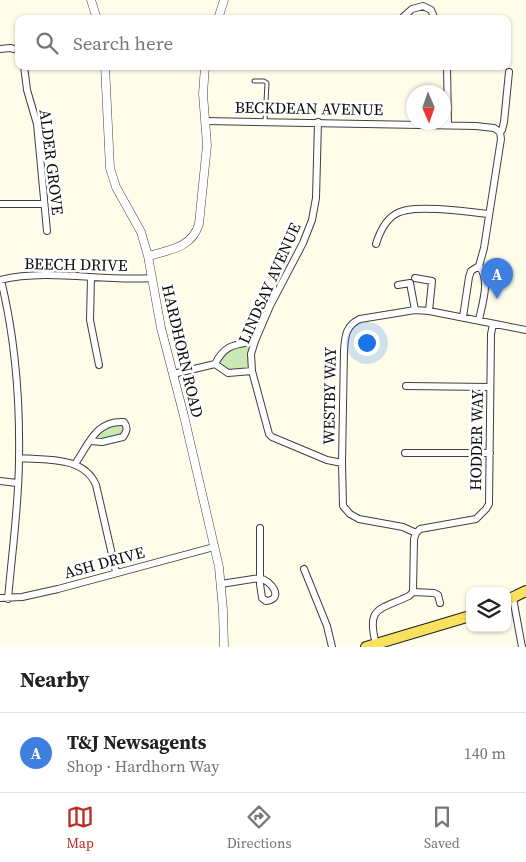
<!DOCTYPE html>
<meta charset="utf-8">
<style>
:root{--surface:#fff;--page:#f6f6f6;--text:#222;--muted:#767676;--line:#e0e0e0;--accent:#bb2a24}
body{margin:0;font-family:"Source Serif 4",serif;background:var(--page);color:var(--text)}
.controls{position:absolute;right:15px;bottom:15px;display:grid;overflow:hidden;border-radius:10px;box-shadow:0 1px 4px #0004}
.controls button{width:45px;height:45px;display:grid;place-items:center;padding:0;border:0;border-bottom:1px solid var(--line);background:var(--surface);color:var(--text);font:25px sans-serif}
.compass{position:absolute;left:406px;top:85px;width:45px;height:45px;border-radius:50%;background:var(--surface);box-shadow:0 1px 4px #0004;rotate:178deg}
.you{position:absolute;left:366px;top:342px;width:18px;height:18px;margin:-12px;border:4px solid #fff;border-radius:50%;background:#1a73e8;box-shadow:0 0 0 8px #1a73e833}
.badge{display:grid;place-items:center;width:32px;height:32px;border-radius:50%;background:var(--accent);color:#fff;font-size:16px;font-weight:700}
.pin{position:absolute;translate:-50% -41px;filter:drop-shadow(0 1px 2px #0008)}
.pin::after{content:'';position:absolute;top:26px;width:18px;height:15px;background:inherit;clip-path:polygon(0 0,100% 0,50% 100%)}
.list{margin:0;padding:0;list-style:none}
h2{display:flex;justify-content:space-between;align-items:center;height:65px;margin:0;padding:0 20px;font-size:21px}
h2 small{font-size:16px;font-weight:400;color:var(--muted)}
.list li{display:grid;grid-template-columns:32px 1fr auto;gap:15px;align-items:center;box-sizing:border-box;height:80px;padding:0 20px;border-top:1px solid var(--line)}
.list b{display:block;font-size:19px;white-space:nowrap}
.list p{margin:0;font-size:16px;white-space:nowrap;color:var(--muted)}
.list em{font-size:16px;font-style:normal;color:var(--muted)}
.icon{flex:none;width:28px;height:28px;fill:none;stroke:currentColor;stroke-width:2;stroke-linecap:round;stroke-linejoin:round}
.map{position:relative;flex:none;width:526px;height:647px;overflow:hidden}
.search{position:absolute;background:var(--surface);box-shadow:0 1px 4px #0004;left:15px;right:15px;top:15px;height:55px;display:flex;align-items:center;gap:12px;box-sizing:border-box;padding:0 18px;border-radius:10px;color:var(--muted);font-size:19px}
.sheet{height:145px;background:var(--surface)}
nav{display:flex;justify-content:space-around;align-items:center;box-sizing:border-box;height:70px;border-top:1px solid var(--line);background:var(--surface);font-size:14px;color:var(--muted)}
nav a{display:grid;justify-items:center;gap:2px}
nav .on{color:var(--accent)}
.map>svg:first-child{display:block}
.green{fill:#cbe9b5}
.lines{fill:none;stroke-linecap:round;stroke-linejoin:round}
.service-casing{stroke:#3f3f3f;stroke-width:5}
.minor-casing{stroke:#3f3f3f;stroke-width:8}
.tertiary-casing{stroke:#3f3f3f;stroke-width:9}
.primary-casing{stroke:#1d1d1d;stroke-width:12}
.service{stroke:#fff;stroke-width:3}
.minor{stroke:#fff;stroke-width:6}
.tertiary{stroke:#fff;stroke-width:8}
.primary{stroke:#f9e160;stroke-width:10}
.labels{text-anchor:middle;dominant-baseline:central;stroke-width:5;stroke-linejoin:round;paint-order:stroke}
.street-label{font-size:16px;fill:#0c0c0c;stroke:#fff}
</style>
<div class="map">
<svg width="526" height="647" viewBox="0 0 526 647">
<rect width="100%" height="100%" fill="#fffdea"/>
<path class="green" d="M 255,341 L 252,371 L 232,373 L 215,364 L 225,349 Z
M 124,422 L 123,437 L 91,441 L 102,427 Z"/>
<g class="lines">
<defs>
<path id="service" d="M 254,81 L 264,81 L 267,83 L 265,121"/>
<path id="minor" d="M 401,19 L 412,9 L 423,6 L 431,10 L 435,19
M 0,49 L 10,48 L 19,50
M 24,66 L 27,90 L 37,124 L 47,231
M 447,66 L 448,125
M 206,121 L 476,126 L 494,128 L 500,132
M 318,122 L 316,198 L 312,220 L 303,243 L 270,306 L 255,341 L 251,354 L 252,371 L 269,434 L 272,437 L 327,460 L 342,463
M 500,132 L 502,130 L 504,122 L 509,72
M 0,204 L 44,204
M 376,244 C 387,208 404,208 438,209 C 455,210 472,212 488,214
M 91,277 L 90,320 L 99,365
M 415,278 L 432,281 L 429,311
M 0,280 C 50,268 101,282 152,278
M 1,280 C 15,338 20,398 19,458 C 19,504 12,552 8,599
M 398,285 L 410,283 L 415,310
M 463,317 L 469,277 L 471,271 L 479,266 L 484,248 L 501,139 L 500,132
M 479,320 C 482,304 491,280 479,266
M 215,364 L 228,373 L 252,371
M 173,374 L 215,364 C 225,344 235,345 255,341
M 406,386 L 490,387
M 405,453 L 490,453
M 19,458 C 46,460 84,456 96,485 L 116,572
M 75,464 C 89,444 96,420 124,422 C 128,428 127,431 123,437 L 102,442 L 91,441
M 0,481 L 17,483
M 416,533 L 403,527 L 359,519 L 350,514 L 343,506 L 342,463 L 344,350 C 345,336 346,325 360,319 L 415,310 L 429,311 L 526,330
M 416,533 L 420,529 L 476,519 L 486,509 L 489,504 L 491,334 L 493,324
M 304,569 L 327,626 L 332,647
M 221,584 L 259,578 C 271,580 285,599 266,601 L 262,598 L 260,584 L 260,528
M 413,592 L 434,593 L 438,595 L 440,603
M 0,598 L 22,597 L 58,589 L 214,547
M 513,598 L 522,647
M 376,644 C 366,607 379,610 409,596 L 413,592 L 414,539 L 416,533"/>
<path id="tertiary" d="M 91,0 L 97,19
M 218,19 L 224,0
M 105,66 L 110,168 L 116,187 L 141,232 L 148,256 L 161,328 L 184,416 L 219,567 L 223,610 L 224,647
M 148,256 C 169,250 192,248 199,224 L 207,145 L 203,94 L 205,66"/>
<path id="primary" d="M 507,600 L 526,591
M 366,647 L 470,616"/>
</defs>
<use href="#service" class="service-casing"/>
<use href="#minor" class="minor-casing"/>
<use href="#tertiary" class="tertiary-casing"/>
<use href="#primary" class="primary-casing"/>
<use href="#service" class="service"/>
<use href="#minor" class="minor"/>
<use href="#tertiary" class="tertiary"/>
<use href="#primary" class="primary"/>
</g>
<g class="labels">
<g class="street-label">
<text transform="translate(309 108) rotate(1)">BECKDEAN AVENUE</text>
<text transform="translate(52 162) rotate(83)">ALDER GROVE</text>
<text transform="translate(76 264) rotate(1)">BEECH DRIVE</text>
<text transform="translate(269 283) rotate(-66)">LINDSAY AVENUE</text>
<text transform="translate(183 351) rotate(77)">HARDHORN ROAD</text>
<text transform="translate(329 396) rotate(-89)">WESTBY WAY</text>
<text transform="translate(476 440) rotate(-89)">HODDER WAY</text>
<text transform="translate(104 562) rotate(-15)">ASH DRIVE</text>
</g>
</g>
</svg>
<div class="controls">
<button><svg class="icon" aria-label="layers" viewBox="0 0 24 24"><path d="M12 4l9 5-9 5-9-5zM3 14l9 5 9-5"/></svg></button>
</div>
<svg class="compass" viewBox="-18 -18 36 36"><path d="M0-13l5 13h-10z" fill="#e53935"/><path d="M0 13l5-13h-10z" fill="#767676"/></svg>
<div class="you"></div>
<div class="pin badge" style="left:497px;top:299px;background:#3f7fe0">A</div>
<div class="search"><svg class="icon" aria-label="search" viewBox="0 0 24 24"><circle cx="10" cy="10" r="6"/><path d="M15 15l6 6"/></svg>Search here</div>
</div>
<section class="sheet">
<h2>Nearby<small></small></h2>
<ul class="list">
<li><span class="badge" style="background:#3f7fe0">A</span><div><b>T&amp;J Newsagents</b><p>Shop · Hardhorn Way</p></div><em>140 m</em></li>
</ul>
</section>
<nav>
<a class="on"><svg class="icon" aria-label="map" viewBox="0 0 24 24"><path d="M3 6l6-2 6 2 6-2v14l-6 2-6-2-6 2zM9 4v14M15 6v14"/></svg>Map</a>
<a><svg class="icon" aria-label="directions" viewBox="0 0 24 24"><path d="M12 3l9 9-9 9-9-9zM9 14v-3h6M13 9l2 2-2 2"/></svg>Directions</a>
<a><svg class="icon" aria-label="saved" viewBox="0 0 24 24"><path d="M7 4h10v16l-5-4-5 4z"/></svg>Saved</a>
</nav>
